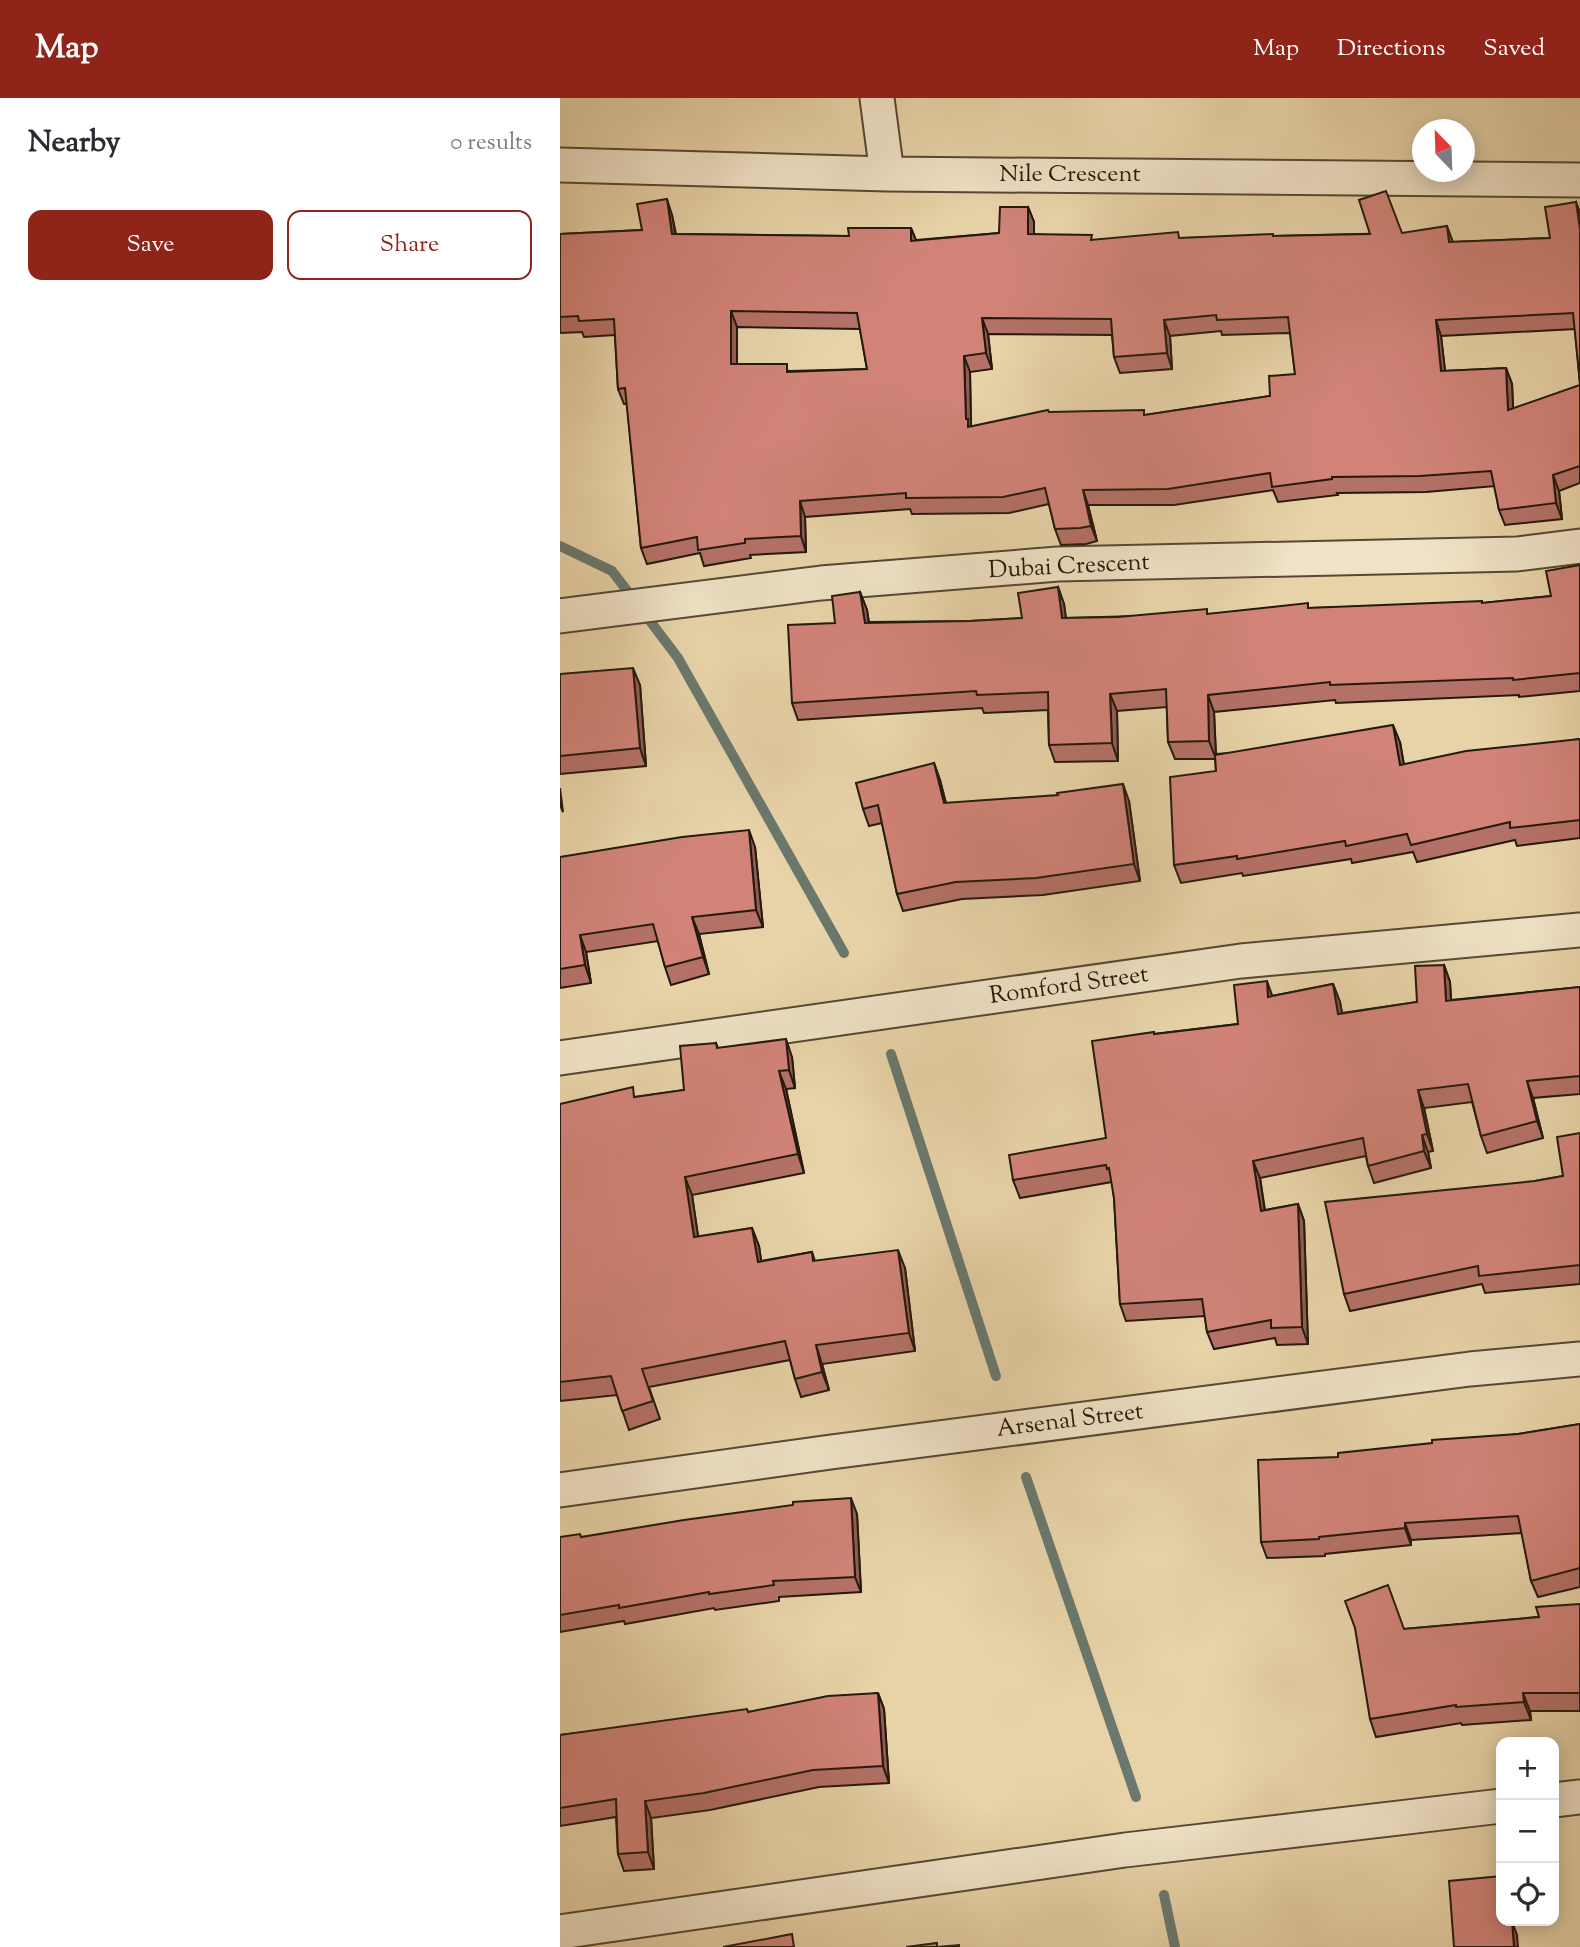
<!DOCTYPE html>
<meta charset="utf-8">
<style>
:root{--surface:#fff;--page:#f7f7f7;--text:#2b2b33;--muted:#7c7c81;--line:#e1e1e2;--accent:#8f2418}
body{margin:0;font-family:"Sorts Mill Goudy",serif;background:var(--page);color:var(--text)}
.controls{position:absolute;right:21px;bottom:21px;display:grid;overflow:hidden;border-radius:14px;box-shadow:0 4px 18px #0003}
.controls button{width:63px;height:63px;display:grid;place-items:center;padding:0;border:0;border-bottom:2px solid var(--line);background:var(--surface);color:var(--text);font:35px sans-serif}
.compass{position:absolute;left:852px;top:21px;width:63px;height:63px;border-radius:50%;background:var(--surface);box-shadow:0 4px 18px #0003;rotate:337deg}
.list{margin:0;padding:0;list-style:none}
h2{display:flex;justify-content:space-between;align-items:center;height:91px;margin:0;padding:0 28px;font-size:30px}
h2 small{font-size:23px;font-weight:400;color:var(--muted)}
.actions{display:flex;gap:14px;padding:21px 28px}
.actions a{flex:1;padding:16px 0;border:2px solid var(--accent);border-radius:14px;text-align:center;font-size:24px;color:var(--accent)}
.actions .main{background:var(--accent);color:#fff}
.icon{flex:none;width:38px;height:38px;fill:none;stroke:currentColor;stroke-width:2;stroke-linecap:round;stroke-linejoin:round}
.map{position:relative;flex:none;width:1020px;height:1849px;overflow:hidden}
header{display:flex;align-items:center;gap:42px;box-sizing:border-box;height:98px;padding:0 35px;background:var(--accent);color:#fff}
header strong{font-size:33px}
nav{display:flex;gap:38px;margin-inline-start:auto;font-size:24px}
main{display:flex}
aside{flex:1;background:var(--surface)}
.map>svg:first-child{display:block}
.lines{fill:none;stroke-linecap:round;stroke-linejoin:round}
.stream{stroke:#6a786d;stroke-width:10}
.minor-casing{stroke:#554834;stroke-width:37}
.minor{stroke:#f0e2c6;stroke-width:33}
.wall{fill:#b47167;stroke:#24190d;stroke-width:2;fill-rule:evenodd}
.shaded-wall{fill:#925c54;stroke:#24190d;stroke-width:2}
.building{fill:#d18378;stroke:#24190d;stroke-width:2;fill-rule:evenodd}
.labels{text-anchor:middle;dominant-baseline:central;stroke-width:5;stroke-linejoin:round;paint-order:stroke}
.street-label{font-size:24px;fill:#24190d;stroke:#f0e2c6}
</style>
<header>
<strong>Map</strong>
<nav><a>Map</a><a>Directions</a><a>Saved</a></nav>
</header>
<main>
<aside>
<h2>Nearby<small>0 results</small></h2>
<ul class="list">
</ul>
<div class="actions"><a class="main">Save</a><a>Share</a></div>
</aside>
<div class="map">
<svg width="1020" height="1849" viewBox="0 0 1020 1849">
<rect width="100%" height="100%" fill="#e8d3a8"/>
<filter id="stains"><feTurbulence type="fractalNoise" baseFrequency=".00286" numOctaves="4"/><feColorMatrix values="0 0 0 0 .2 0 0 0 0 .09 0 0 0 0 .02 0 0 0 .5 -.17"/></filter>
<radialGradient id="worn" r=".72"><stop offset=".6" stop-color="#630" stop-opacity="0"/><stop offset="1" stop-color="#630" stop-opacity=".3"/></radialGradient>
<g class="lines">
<path class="stream" d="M 0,448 L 52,473 L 75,503
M 84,515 L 118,560 L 284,855
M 331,956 L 436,1278
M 466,1379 L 576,1699
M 604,1797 L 615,1849"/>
<defs>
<path id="minor" d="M 317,0 L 327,76
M 0,67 L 327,76 L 1020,82
M 0,518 L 261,485 L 498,466 L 957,456 L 1020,448
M 0,960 L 681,863 L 1020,832
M 0,1392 L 271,1354 L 910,1271 L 1020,1261
M 994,1702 L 1020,1699
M 0,1834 L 565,1752 L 941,1708"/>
</defs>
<use href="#minor" class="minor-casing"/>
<use href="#minor" class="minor"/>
</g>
<path class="wall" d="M 1016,104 L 1020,115 L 1020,286 L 1015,231 L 881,238 L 885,273 L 946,270 L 952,286 L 953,311 L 1020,287 L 1020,385 L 999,393 L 1002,421 L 945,427 L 939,412 L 935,388 L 866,394 L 777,395 L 778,397 L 718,404 L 713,392 L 614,407 L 528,407 L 537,443 L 526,446 L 501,447 L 495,431 L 489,406 L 449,415 L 352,416 L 350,411 L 245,419 L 246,454 L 190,457 L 191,460 L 144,468 L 140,455 L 87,466 L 81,450 L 67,306 L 64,306 L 58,291 L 55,237 L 24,239 L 22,234 L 0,235 L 0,136 L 82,132 L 112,117 L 116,136 L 289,138 L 351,130 L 356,142 L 439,135 L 468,109 L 474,124 L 474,136 L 533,142 L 842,135 L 893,144 L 990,140 ZM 177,229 L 300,231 L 307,271 L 230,273 L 177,266 ZM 661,233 L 662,237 L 730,235 L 735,276 L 710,298 L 586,317 L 489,314 L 411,329 L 410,274 L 432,271 L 428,236 L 552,237 L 554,259 L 560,275 L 612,271 L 610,238 Z
M 1020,467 L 1020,593 L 959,599 L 959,597 L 776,605 L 775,602 L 654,614 L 656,656 L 840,644 L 844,667 L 1020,641 L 1020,740 L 957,748 L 955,742 L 857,764 L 853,754 L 792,765 L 791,761 L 683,778 L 682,775 L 621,785 L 614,767 L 656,673 L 655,661 L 615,661 L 608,644 L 607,609 L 557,613 L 558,663 L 495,664 L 489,647 L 488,612 L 424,615 L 422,610 L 238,622 L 232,605 L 275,525 L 300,494 L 307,512 L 309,524 L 410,523 L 462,520 L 498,489 L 504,506 L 506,520 L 649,516 L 750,510 L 923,505 L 991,498 Z
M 0,576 L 80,587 L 86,668 L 0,676 Z
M 374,665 L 380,682 L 386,705 L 569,703 L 580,783 L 483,797 L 402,801 L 343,813 L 337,796 L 322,725 L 309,728 L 303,711 Z
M 195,749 L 203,829 L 139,836 L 149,876 L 111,887 L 105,869 L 98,843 L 26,854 L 31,885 L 0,890 L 0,759 Z
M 884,867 L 890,884 L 891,902 L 1020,889 L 1020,996 L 973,1000 L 983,1040 L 927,1055 L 921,1038 L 912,1004 L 864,1010 L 873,1053 L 868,1054 L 871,1070 L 814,1085 L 808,1068 L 806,1058 L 700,1080 L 705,1112 L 738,1106 L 744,1123 L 748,1246 L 717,1247 L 715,1240 L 654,1251 L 647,1234 L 645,1218 L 566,1223 L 560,1206 L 554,1100 L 552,1084 L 460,1100 L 453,1082 L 546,1040 L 595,936 L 678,926 L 712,898 L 773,886 L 780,904 L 782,915 L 857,904 Z
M 156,945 L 158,950 L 232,959 L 235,990 L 226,991 L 244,1075 L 132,1097 L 138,1139 L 192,1130 L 199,1148 L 201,1163 L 252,1154 L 255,1163 L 345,1170 L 355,1253 L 262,1266 L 269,1292 L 241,1299 L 235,1281 L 230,1262 L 89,1289 L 100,1321 L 69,1332 L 57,1297 L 0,1303 L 0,1006 L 76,999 L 124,992 Z
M 1020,1035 L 1020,1186 L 925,1195 L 922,1186 L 790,1213 L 784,1196 L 975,1083 L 1003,1078 Z
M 1020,1326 L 1020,1489 L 978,1499 L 971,1483 L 962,1435 L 851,1442 L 851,1447 L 765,1456 L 765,1458 L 707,1460 L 701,1444 L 778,1359 L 958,1336 Z
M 297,1416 L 301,1494 L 219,1499 L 219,1503 L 155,1512 L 154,1510 L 65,1526 L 64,1523 L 0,1534 L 0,1439 L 22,1439 Z
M 1020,1506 L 1020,1613 L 970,1613 L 971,1622 L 902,1627 L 901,1625 L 816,1639 L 810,1621 L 844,1531 L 979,1519 Z
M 318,1595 L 324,1611 L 329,1685 L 259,1689 L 150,1712 L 91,1720 L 94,1771 L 64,1773 L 58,1756 L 56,1719 L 0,1728 L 0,1637 L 188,1614 Z"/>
<path class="shaded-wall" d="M 107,101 L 112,117 L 118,151 L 112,136 Z
M 1016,104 L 1020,115 L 1020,131 Z
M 468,109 L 474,124 L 474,152 L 468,136 Z
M 887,128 L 893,144 L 889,144 Z
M 351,130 L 357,145 L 351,143 Z
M 171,213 L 177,229 L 177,282 L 171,266 Z
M 422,220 L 428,236 L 432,271 L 426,255 Z
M 604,222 L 610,238 L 612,271 L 607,255 Z
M 876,222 L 881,238 L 887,289 L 881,273 Z
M 404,258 L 410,274 L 411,329 L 414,345 L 406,321 Z
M 946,270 L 952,286 L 954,328 L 948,312 Z
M 993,377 L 999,393 L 1002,421 L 996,405 Z
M 523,392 L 528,407 L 537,443 L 531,428 Z
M 240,403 L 245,419 L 246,454 L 241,438 Z
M 498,489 L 504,506 L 508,538 L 502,520 Z
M 300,494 L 307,512 L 311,542 L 305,525 Z
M 73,570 L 80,587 L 86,668 L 80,650 Z
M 550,596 L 557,613 L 558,663 L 552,645 Z
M 648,597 L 654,614 L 656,661 L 649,643 Z
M 833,627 L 840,644 L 847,685 L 840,667 Z
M 374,665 L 380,682 L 390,722 L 384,705 Z
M 563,686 L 569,703 L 580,783 L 574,766 Z
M 0,690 L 3,714 L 0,707 Z
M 189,732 L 195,749 L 203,829 L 196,812 Z
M 132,819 L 139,836 L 149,876 L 143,859 Z
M 20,837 L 26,854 L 31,885 L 25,867 Z
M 884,867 L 890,884 L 892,920 L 886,903 Z
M 707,883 L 713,900 L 708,899 Z
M 773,886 L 780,904 L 785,933 L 778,916 Z
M 226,941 L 232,959 L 235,990 L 229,972 Z
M 219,973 L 226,991 L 244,1075 L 238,1056 Z
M 967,983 L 973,1000 L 983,1040 L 977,1023 Z
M 858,992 L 864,1010 L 873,1053 L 867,1036 Z
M 862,1037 L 868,1054 L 871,1070 L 864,1053 Z
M 693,1063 L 700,1080 L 707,1130 L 701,1113 Z
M 125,1079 L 132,1097 L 141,1158 L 134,1139 Z
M 738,1106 L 744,1123 L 748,1246 L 742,1229 Z
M 192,1130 L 199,1148 L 204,1182 L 198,1164 Z
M 338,1152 L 345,1170 L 355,1253 L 349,1235 Z
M 256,1247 L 262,1266 L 269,1292 L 262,1274 Z
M 291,1400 L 297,1416 L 301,1494 L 295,1479 Z
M 845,1425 L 851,1442 L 851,1447 L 845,1430 Z
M 318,1595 L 324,1611 L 329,1685 L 323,1668 Z
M 963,1595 L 970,1613 L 971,1622 L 964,1604 Z
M 85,1703 L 91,1720 L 94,1771 L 88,1754 Z
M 952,1823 L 957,1837 L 958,1849 L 954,1849 Z"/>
<path class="building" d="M 826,93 L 842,135 L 887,128 L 889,144 L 990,140 L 985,109 L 1016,104 L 1020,131 L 1020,286 L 1013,215 L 876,222 L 881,273 L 946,270 L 948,312 L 1020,287 L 1020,368 L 993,377 L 996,405 L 939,412 L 931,373 L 860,378 L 772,379 L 772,381 L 712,389 L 710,375 L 608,391 L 523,392 L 531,428 L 520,430 L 495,431 L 485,390 L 443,399 L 346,400 L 346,395 L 240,403 L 241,438 L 185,441 L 185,445 L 138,452 L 137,439 L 81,450 L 65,290 L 58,291 L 54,221 L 19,223 L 18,218 L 0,219 L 0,136 L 82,132 L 77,106 L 107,101 L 112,136 L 289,138 L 288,130 L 351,130 L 351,143 L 439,135 L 440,109 L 468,109 L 468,136 L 532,137 L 531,142 L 618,134 L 619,140 L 713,136 L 713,138 L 810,136 L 799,102 ZM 171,213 L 297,215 L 307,271 L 227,274 L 227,266 L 171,266 ZM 656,217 L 657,222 L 728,219 L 735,276 L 709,278 L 710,298 L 584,317 L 584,312 L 489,314 L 488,312 L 408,329 L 408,321 L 406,321 L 404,258 L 426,255 L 422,220 L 551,221 L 554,259 L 607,255 L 604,222 Z
M 1020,467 L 1020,575 L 953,582 L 953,580 L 770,587 L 770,584 L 648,597 L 649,643 L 608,644 L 606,591 L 550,596 L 552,645 L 489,647 L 488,594 L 417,597 L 416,593 L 232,605 L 228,527 L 275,525 L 272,498 L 300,494 L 305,525 L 410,523 L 462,520 L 458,495 L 498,489 L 502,520 L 558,519 L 647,511 L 647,516 L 748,505 L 748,510 L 922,503 L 922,505 L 991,498 L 986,473 Z
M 73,570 L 80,650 L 0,658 L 0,576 Z
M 833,627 L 840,667 L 906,653 L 1020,641 L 1020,722 L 950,730 L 950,724 L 851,747 L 847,736 L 786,748 L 785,743 L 677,761 L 677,758 L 614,767 L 610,679 L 656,673 L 655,657 Z
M 374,665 L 384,705 L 498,697 L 497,695 L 563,686 L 574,766 L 476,780 L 396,784 L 337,796 L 318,707 L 303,711 L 296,685 Z
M 189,732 L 196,812 L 132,819 L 143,859 L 105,869 L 93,826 L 20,837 L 25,867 L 0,871 L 0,759 L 122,739 Z
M 884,867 L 886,903 L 1020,889 L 1020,978 L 967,983 L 977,1023 L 921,1038 L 908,986 L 858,992 L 867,1036 L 862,1037 L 864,1053 L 808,1068 L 803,1040 L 693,1063 L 701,1113 L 738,1106 L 742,1229 L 711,1230 L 711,1222 L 647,1234 L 642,1201 L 560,1206 L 554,1100 L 549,1070 L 547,1071 L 546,1067 L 453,1082 L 449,1057 L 546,1040 L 532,943 L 594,934 L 594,936 L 678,926 L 674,887 L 707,883 L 708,899 L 773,886 L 778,916 L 857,904 L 855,868 Z
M 226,941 L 229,972 L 219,973 L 238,1056 L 125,1079 L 134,1139 L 192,1130 L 198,1164 L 252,1154 L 253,1163 L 338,1152 L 349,1235 L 256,1247 L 262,1274 L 235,1281 L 225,1243 L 82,1271 L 93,1303 L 62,1313 L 51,1278 L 0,1284 L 0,1006 L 73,989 L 74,999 L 124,992 L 120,948 L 156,945 L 157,950 Z
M 1020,1035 L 1020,1167 L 919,1178 L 918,1168 L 784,1196 L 765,1104 L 975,1083 L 1003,1078 L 997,1039 Z
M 1020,1326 L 1020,1470 L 971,1483 L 958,1418 L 845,1425 L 845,1430 L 759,1439 L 759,1441 L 701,1444 L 698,1362 L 778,1359 L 778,1355 L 872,1345 L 872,1342 L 958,1336 Z
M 291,1400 L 295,1479 L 213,1483 L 214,1487 L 149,1496 L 149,1494 L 59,1510 L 59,1507 L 0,1517 L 0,1439 L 20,1436 L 21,1439 L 124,1422 L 233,1407 L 233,1404 Z
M 828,1487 L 844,1531 L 979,1519 L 976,1509 L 1020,1506 L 1020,1595 L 963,1595 L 964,1604 L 896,1609 L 896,1607 L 810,1621 L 795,1530 L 785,1503 Z
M 318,1595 L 323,1668 L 253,1672 L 144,1695 L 85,1703 L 88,1754 L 58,1756 L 56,1701 L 0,1710 L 0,1637 L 187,1611 L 188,1614 L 268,1598 Z
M 941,1778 L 941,1823 L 952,1823 L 954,1849 L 894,1849 L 889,1783 Z
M 232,1836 L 234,1849 L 163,1849 Z
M 377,1845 L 377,1849 L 399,1847 L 399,1849 L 346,1849 Z"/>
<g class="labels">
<g class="street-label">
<text x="510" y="77">Nile Crescent</text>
<text transform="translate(509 469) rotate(-3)">Dubai Crescent</text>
<text transform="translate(509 888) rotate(-8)">Romford Street</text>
<text transform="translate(510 1323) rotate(-7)">Arsenal Street</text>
</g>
</g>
<rect width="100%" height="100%" filter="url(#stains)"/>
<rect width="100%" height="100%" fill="url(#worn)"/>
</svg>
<div class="controls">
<button>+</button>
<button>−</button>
<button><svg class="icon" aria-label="locate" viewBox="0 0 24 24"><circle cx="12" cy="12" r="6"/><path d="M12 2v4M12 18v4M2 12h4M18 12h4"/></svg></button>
</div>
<svg class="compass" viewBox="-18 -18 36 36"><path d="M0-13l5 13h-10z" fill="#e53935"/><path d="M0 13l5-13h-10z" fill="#7c7c81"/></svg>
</div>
</main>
